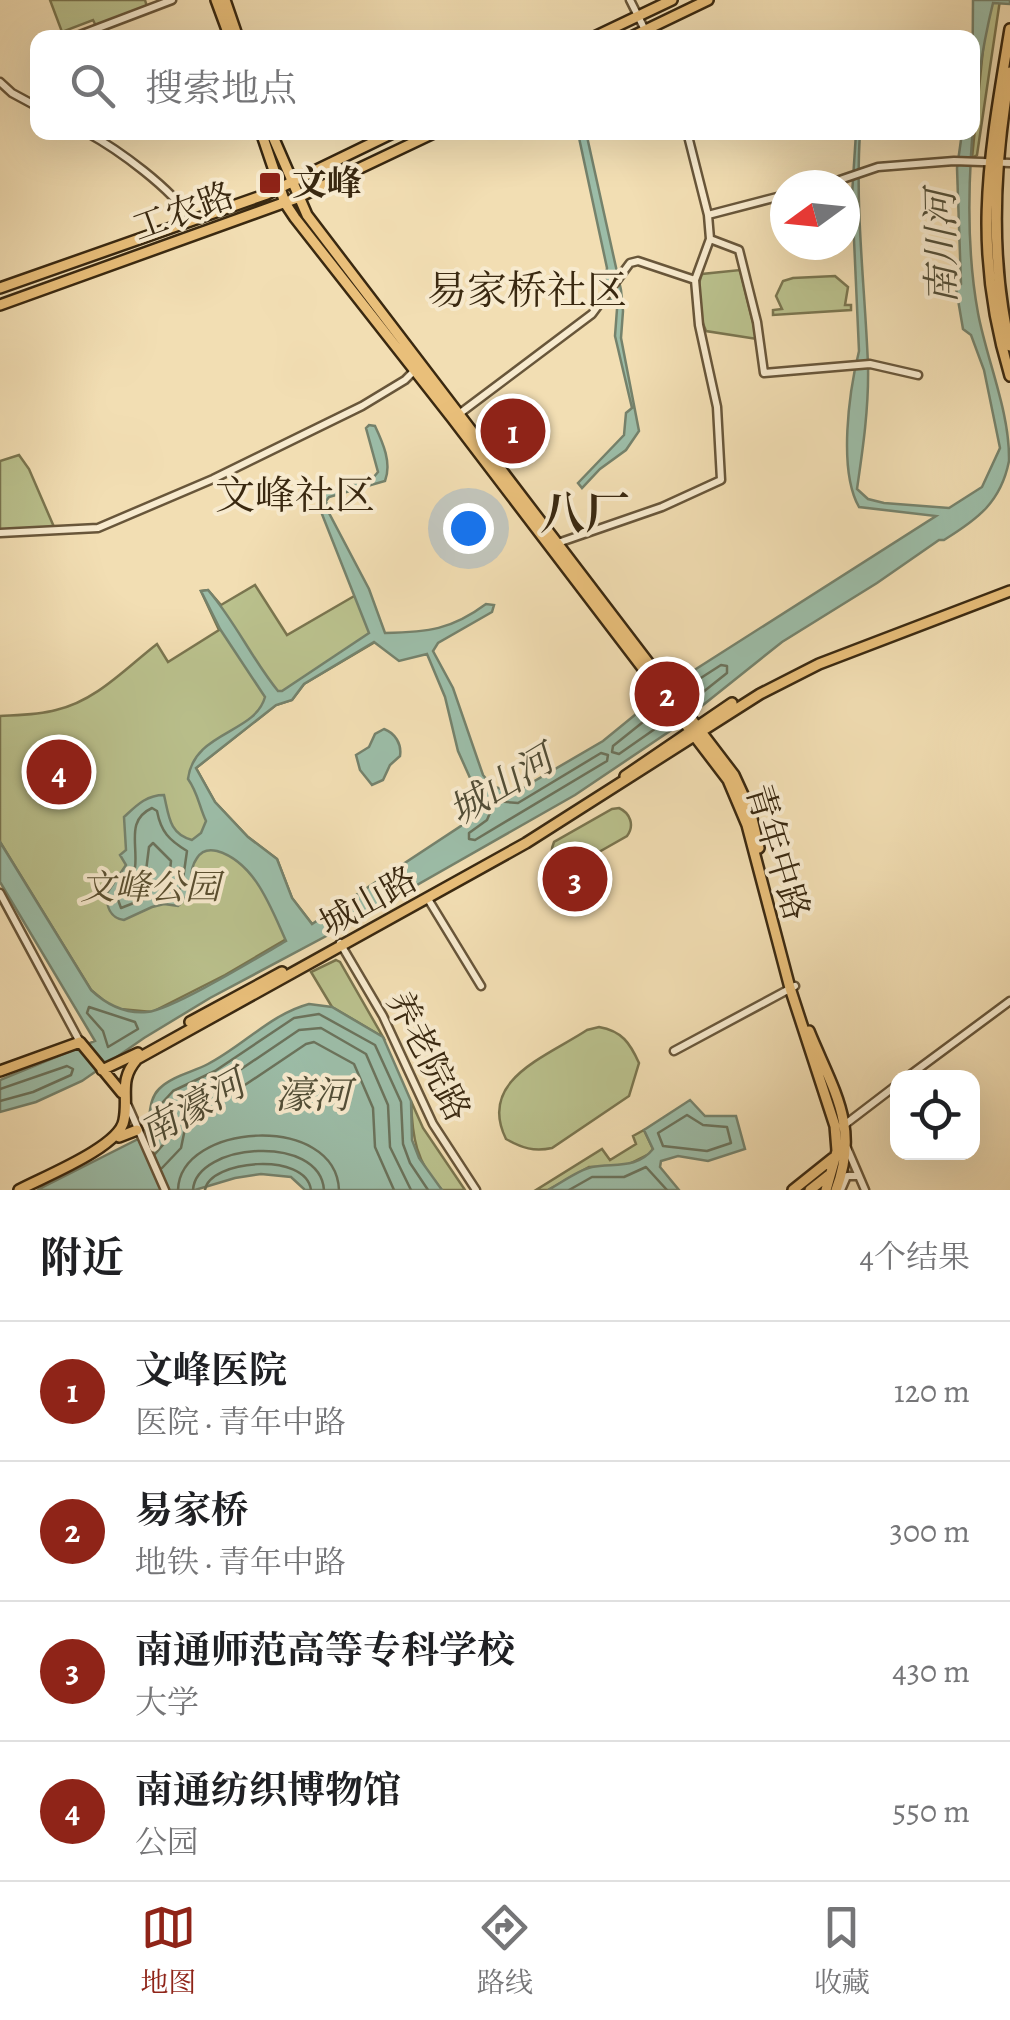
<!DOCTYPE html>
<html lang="zh">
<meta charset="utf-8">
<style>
:root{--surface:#fff;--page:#f6f6f6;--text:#202124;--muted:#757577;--line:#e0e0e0;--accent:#8f2418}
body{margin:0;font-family:Alegreya,"Noto Serif SC",serif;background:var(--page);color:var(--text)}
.controls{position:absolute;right:30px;bottom:30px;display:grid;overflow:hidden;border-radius:20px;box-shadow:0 10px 40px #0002}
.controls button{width:90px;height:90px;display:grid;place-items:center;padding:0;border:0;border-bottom:2px solid var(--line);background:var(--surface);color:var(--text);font:50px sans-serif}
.compass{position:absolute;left:770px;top:170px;width:90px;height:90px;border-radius:50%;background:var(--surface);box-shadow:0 10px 40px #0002;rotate:255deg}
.you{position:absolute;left:468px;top:528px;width:35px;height:35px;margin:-25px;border:8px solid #fff;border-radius:50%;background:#1a73e8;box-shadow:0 0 0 15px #1a73e833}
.badge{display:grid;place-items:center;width:65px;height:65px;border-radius:50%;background:var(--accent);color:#fff;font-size:32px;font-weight:700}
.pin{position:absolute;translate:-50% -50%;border:5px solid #fff;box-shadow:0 2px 10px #0006}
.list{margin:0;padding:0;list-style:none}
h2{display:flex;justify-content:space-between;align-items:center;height:130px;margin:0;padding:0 40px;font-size:42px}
h2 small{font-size:32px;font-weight:400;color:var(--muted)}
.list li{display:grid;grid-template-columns:65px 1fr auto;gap:30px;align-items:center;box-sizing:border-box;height:140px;padding:0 40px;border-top:2px solid var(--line)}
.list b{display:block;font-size:38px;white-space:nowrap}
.list p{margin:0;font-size:32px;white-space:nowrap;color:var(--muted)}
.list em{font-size:32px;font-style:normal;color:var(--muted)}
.icon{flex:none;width:55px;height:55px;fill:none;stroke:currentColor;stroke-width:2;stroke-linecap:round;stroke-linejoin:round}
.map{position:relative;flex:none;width:1010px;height:1190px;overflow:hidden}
.search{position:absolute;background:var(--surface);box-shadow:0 10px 40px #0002;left:30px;right:30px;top:30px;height:110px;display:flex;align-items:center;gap:25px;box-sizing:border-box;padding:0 35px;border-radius:20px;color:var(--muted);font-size:38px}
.sheet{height:690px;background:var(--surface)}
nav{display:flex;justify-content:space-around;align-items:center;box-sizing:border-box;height:140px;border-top:2px solid var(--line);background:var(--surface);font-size:28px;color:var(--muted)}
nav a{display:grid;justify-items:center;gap:5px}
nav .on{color:var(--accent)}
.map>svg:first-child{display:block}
.green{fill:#bac18d;stroke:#7a754f;stroke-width:2.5}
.water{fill:#9cbda8;stroke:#75826c;stroke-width:2.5;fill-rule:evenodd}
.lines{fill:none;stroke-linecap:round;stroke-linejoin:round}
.shore{stroke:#6b735c;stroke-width:2.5}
.minor-casing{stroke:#68563a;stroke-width:11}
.major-casing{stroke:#3a2911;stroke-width:14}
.minor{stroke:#f7eace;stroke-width:6}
.major{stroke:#e9bf7a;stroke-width:9}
.poi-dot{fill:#8f2418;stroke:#f7eace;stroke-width:4}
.labels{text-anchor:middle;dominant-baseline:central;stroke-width:8;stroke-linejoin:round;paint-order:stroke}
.poi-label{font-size:35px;font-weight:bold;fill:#3a2911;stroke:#f7eace;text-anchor:start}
.street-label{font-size:35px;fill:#3a2911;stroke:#f7eace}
.park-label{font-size:35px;font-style:italic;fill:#5a4f30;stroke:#f7eace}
.water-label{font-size:38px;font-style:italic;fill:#524e37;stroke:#f7eace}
.quarter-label{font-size:40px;fill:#3a2911;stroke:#f7eace}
.district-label{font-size:45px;font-weight:bold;fill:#3a2911;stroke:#f7eace}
</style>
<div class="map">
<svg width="1010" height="1190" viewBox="0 0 1010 1190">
<rect width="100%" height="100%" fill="#f2deb3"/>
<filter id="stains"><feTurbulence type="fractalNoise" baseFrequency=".002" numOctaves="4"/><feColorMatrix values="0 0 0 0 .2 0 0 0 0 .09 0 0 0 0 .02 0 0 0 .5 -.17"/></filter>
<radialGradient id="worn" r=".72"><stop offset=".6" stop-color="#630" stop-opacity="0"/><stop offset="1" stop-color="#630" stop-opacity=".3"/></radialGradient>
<path class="green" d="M 50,0 L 145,0 L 147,7 L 96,26 L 93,20 L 62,32 Z
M 992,0 L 1000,0 L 977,155 L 972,158 L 984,39 Z
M 740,270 L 757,339 L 706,331 C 699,315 695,290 702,274 Z
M 835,276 L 848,287 L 845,305 L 851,305 L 851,310 L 773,315 L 773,310 L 782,309 L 776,296 L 783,281 L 793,278 Z
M 19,455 L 29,469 L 54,527 L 0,531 L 0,461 Z
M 255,585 L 287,635 L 356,595 L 375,642 L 304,684 L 292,700 L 276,705 L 196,768 L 215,802 L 248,837 L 277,859 L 292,898 L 312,924 L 225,975 L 152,1012 L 120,1009 L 109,1005 L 91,990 L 0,842 L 0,716 C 18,715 38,715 56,710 C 96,701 126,668 157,644 L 168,662 L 219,630 L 201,591 L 208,590 L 221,605 Z
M 619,808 C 630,813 635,825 627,836 L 569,869 C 554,865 548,856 554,842 L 612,809 Z
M 336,960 L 340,962 L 383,1037 L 332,1007 L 311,972 Z
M 599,1027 C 622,1031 630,1043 639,1063 L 629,1096 L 552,1148 C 534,1152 522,1148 506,1139 C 477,1080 546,1057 587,1030 Z
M 411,1101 L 423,1128 L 465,1190 L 442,1190 C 416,1163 412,1136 411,1101 Z
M 644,1130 L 653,1149 L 651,1153 L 623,1167 L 589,1167 L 548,1190 L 536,1190 L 602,1149 L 610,1160 L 636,1144 L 633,1136 Z"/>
<path class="water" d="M 973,0 L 1010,0 L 1010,4 L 993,3 C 971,93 961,221 978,313 C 987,361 1010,412 1009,461 C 1001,502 978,519 944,540 L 939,540 L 877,583 L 782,642 L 673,729 L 575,795 L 345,926 L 210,998 L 144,1038 L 82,1081 L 36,1102 L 0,1112 L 0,1080 L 95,1041 L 0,882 L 0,842 L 91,990 C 107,1005 125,1014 147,1012 C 172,1010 260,956 286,941 C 271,908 255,862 217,851 C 209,849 202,850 197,858 C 185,875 199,888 178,906 L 164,904 L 152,907 L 124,920 C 110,918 106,906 107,893 L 126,865 L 120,855 L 126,850 L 124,817 C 136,806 146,795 164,795 C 169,816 169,834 192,840 L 201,833 L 206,821 C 199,806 198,793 188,779 C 194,731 255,734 265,697 L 220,629 L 201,591 L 208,590 C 235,621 252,659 278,691 L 282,691 L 369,633 L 318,504 L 320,493 L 373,478 L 378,472 L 366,428 L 369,425 L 375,426 C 383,443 392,463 385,481 L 329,497 L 326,501 L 329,513 L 369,589 L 385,633 C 428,632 451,630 486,604 L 494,605 L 492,612 L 438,643 L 433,651 L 453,688 L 483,775 L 492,786 L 514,793 L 603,741 L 674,683 L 936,516 L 859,507 C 838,470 849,392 859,351 L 852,195 L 856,133 L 860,133 C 855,210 865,288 868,365 C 869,407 863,448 857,489 L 868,499 L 884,503 L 949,508 L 982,487 L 1000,448 L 984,370 L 971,335 L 963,329 L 956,288 L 961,284 L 957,168 L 962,133 L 972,132 ZM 374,642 L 399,661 L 427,654 L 445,697 L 458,751 L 483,807 L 479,814 L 312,924 L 292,898 L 277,859 L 248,837 L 215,802 L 196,768 L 276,705 L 292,700 L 304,684 Z
M 586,132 L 621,290 L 623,311 L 621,338 L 639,431 L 626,450 L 600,469 L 582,488 L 578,483 L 624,435 L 626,413 L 632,408 L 615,336 L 617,309 C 606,298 604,283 607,268 L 578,133 Z
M 384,729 C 395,733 402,744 400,756 L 390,765 L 383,780 L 372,785 L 360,770 L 356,755 L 369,747 L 375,734 Z
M 309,1004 L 332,1007 L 383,1037 L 411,1101 L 412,1140 L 419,1158 L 442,1190 L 305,1190 L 291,1177 L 261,1174 L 235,1178 L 195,1190 L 37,1190 L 140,1138 C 154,1125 145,1103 159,1089 C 172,1076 193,1072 208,1064 C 243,1046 271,1014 309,1004 Z
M 690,1100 L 705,1116 L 736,1116 L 745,1149 L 708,1161 L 678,1156 L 661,1161 L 660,1167 L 679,1190 L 548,1190 C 561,1183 578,1170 592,1167 C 615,1163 637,1169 653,1149 L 644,1130 Z"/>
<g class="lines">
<path class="shore" d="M 679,692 L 721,665 L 727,666 L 727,673 L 688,704
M 663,706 L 613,746 L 612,752 L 619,754 L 672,717
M 601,753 L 608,755 L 607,761 L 475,840 L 469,839 L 469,833 L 487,820 L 495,801 L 518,803 Z
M 152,808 L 157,811 C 161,832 169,840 187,851 L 182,886 L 175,895 L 149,897 L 121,908 L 117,897 C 123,887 134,878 135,868 C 138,844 126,820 152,808 Z
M 153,843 L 171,861 L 169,880 L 150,884 L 145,879 L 149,847 Z
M 89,1007 L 135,1022 L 138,1029 L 108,1047 L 103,1031 L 87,1013 Z
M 0,1089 L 67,1066 L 73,1069 L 71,1075 L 33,1092 L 0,1101
M 687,1115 L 703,1125 L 727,1127 L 731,1143 L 707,1151 L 663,1146 L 658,1133 Z
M 150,1142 L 157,1133 L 162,1103 L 173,1091 L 215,1071 L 294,1018 L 319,1014 L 375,1045 L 401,1102 L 403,1144 L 410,1163 L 428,1190
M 155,1154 L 168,1139 L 175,1105 L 222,1082 L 299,1030 L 321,1028 L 366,1054 L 388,1105 L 390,1147 L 411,1190
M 162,1168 L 181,1148 L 188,1114 L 230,1095 L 306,1044 L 314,1042 L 354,1064 L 373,1108 L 375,1147 L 394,1190
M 178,1190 C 180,1122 336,1113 339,1190
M 193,1190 C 196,1143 320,1133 324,1190
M 205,1190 C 209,1160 306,1151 311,1190
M 569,1190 L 592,1177 L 624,1177 L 646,1167 L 667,1190"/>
<defs>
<path id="minor" d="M 630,0 L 645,30 L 666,38
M 72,38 L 172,0
M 0,82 L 12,93 L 38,107
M 86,132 C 119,150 171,188 191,219
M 825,185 L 878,167 L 954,161 L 1010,163
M 708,215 L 785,195
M 710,239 L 739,250 L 757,322 L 764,373 L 870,364 L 918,375
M 459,414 L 592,314 L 630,263 L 638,261 L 695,280
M 0,533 L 98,528 L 213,479 L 362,406 L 405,380 L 415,370
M 555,544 L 662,507 L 721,480 L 717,407 L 699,325 L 695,280 L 710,239 L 708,215 L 687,132
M 0,893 L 80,1042
M 428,899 L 481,986
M 340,943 L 383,1016 L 433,1124 L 476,1190
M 674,1051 L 795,986
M 906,1078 L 1010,1001
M 128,1106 L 165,1190
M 843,1126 L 898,1084
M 847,1148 L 865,1190
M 841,1190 L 847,1176 L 859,1176"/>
<path id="major" d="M 216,0 L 230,38
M 225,0 L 238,38
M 1010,29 C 989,157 971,247 1010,376
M 592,38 L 672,0
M 629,38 L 708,0
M 1010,72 C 994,163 989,256 1010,346
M 261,132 L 285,203 L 295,218 L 452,418 L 728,780 L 747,825 L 790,988 L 835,1126 L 837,1151 L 826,1190
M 271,132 L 307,215 L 734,775 L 750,810 L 759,848
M 0,288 L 267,194 L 395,132
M 0,305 L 297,198 L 436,132
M 625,776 L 732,703
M 190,1022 L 282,972
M 809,1031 C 833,1090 860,1126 836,1190
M 102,1070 L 138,1053
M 0,1071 L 80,1042 L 122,1093
M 119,1137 L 137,1130
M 19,1190 C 43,1177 120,1147 124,1120 C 129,1095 118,1081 137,1059 L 526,843 L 760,694 L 819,664 L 1010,591
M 793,1190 L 833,1158
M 810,1190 L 829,1175"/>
</defs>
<use href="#minor" class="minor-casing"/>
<use href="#major" class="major-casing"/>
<use href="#minor" class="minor"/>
<use href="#major" class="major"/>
</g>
<rect class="poi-dot" x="258" y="171" width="24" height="24" rx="5"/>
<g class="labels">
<g class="poi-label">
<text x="292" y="183">文峰</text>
</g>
<g class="street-label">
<text transform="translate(183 211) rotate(-20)">工农路</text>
<text transform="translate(778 852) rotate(73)">青年中路</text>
<text transform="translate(368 901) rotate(-29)">城山路</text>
<text transform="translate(429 1056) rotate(63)">养老院路</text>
</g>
<g class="park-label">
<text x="150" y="887">文峰公园</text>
</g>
<g class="water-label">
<text transform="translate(941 247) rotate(-91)">南川河</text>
<text transform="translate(501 785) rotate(-31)">城山河</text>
<text x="313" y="1095">濠河</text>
<text transform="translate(192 1108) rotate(-29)">南濠河</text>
</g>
<g class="quarter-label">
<text x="527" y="290">易家桥社区</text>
<text x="295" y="495">文峰社区</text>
</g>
<g class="district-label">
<text x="585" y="514">八厂</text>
</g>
</g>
<rect width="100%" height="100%" filter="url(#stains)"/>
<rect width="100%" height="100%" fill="url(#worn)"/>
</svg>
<div class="controls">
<button><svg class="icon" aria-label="locate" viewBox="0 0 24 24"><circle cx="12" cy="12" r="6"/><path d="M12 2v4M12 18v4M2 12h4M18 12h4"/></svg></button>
</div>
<svg class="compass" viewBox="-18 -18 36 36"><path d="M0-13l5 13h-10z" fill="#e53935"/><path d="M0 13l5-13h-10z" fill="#757577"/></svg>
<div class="you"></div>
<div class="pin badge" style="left:513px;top:431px">1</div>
<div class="pin badge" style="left:667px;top:694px">2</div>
<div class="pin badge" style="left:575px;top:879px">3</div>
<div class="pin badge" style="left:59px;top:772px">4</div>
<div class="search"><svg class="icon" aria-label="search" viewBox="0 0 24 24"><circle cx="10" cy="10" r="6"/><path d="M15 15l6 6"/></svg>搜索地点</div>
</div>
<section class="sheet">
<h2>附近<small>4个结果</small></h2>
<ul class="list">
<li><span class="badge">1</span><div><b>文峰医院</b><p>医院 · 青年中路</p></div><em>120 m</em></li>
<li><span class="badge">2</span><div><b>易家桥</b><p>地铁 · 青年中路</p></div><em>300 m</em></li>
<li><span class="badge">3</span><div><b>南通师范高等专科学校</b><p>大学</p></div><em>430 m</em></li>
<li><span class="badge">4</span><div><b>南通纺织博物馆</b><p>公园</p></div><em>550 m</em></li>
</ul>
</section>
<nav>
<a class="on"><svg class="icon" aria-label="map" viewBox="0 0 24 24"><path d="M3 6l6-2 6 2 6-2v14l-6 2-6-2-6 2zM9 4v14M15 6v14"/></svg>地图</a>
<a><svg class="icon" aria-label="directions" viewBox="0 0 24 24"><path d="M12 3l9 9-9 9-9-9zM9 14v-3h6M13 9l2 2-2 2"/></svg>路线</a>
<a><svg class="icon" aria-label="saved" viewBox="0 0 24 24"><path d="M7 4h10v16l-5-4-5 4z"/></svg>收藏</a>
</nav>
